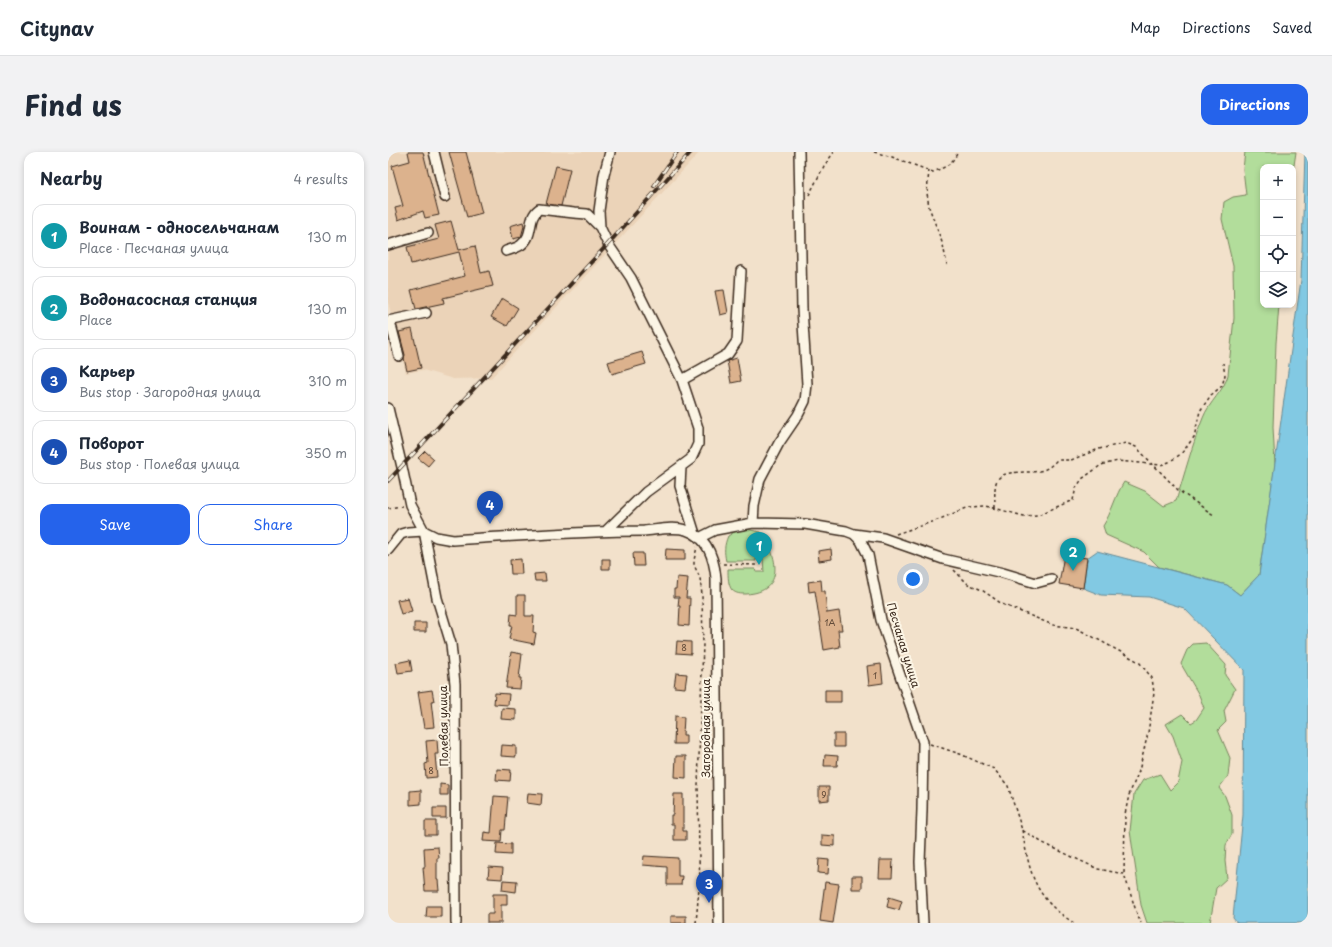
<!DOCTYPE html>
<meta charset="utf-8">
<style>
:root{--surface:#fff;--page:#f2f2f3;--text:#1f2937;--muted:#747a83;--line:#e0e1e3;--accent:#2563eb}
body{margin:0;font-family:"Playpen Sans",sans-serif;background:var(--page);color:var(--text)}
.controls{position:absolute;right:12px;top:12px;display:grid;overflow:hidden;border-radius:8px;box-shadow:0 2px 6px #0003}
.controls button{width:36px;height:36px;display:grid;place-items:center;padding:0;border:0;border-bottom:1px solid var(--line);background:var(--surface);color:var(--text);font:20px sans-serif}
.you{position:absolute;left:525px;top:427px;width:14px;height:14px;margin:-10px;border:3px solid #fff;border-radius:50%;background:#1a73e8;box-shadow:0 0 0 6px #1a73e833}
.badge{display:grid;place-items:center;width:26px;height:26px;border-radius:50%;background:var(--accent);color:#fff;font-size:13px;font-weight:700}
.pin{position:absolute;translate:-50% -33px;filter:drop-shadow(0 1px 2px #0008)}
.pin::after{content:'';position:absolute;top:21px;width:14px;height:12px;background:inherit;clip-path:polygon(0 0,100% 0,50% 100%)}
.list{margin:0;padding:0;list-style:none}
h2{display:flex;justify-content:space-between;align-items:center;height:52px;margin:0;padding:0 16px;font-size:17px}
h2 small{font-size:13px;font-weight:400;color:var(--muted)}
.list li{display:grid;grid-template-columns:26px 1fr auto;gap:12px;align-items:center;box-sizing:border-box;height:64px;margin:0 8px 8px;padding:0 8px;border:1px solid var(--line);border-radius:12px}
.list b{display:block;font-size:15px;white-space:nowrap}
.list p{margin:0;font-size:13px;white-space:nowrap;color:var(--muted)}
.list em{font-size:13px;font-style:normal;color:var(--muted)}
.actions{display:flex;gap:8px;padding:12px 16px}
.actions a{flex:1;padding:9px 0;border:1px solid var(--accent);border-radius:12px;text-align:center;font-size:14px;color:var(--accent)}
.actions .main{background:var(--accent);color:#fff}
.icon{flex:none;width:22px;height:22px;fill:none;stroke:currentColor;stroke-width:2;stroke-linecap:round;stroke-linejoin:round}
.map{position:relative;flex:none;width:920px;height:771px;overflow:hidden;border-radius:12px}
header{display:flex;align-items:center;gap:24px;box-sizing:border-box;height:56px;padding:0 20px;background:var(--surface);border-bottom:1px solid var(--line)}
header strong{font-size:19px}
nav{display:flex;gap:22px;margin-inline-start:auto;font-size:14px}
.intro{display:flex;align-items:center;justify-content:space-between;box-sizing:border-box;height:96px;padding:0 24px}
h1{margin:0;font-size:28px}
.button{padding:10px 18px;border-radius:12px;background:var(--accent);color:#fff;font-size:14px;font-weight:700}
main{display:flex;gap:24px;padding:0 24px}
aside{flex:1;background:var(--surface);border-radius:12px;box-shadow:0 2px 6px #0003}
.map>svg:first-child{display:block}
.built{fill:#ebd3b8}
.green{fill:#b2dd9b;stroke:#76845c}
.water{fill:#82c9e3;stroke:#668994}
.building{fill:#dcb28d;stroke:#3b2a1e}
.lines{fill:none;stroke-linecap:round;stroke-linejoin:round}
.minor-casing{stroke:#3b2a1e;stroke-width:12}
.path{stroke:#3b2a1e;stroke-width:1.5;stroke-dasharray:3 3;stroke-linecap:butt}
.minor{stroke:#fcf5e5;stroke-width:9}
.rail-casing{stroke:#3b2a1e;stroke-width:4}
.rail{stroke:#fcf5e5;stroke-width:2.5;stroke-dasharray:8;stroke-linecap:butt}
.labels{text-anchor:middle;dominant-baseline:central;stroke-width:4;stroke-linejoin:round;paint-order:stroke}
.number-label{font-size:9px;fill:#634c3a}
.street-label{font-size:11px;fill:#3b2a1e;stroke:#fcf5e5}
</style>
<header>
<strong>Citynav</strong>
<nav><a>Map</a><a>Directions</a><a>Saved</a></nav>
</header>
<div class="intro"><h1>Find us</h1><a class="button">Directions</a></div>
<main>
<aside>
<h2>Nearby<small>4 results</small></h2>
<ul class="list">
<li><span class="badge" style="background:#0f9aa8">1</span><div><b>Воинам - односельчанам</b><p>Place · Песчаная улица</p></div><em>130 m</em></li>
<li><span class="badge" style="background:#0f9aa8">2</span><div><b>Водонасосная станция</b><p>Place</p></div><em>130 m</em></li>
<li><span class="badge" style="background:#1a4fb4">3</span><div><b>Карьер</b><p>Bus stop · Загородная улица</p></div><em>310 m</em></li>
<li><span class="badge" style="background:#1a4fb4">4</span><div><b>Поворот</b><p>Bus stop · Полевая улица</p></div><em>350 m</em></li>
</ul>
<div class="actions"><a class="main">Save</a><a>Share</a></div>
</aside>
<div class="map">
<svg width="920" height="771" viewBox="0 0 920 771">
<rect width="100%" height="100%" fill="#f2e1cb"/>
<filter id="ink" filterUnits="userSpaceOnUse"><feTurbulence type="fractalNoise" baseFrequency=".025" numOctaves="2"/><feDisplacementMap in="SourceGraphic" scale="8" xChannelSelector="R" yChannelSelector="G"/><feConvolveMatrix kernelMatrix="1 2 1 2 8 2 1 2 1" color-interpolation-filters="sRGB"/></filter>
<g filter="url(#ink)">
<path class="built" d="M 0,0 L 312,0 L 103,226 L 65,227 L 35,218 L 18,221 L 0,150 Z"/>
<path class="green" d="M 857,0 L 908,0 L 905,20 L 905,15 L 875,15 L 875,153 L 891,153 L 888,191 L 885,275 L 887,313 L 871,423 L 852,443 L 839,433 L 771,415 L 756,400 L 718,383 L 715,374 C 724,360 727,344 736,330 L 757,339 L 776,354 L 788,349 C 797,321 804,293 815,266 C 821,250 836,239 840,223 L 846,166 L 845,114 L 834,67 L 836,50 L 845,45 L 858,43 L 855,17 Z
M 357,377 L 373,380 C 390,403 398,440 358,442 C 353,442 348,442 344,438 C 340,433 340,424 340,417 L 367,417 L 368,420 L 376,420 L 375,407 L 368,407 L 368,409 L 338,409 C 336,400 336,393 340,384 L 348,379 Z
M 818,491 L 838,513 L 837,523 L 847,537 L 836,559 L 838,570 L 830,578 L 842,606 L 840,624 L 831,636 L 837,644 L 844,663 L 844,682 L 838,693 L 837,709 L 839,726 L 828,736 L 822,771 L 759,771 L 753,753 L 742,679 L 746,642 L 755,628 L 772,622 L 782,638 L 790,630 L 794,610 L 785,584 L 778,572 L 794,562 L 803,571 L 808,568 L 816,556 L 811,543 L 793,512 L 799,498 L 805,492 Z"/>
<path class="water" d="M 917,0 L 920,0 L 920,771 L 849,771 L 845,766 L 855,663 L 856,518 L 796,456 L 761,445 L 713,443 L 695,436 L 699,406 L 709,399 L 839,433 L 852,443 L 871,423 L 913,128 Z"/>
<path class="building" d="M 20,0 L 35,0 L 51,63 L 37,66 L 35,59 L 10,68 L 7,56 L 15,54 L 4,14 L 22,9 Z
M 61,0 L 78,0 L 94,61 L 79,65 Z
M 168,14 L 182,17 L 173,54 L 158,52 Z
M 63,69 L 71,98 L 87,94 L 93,121 L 101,119 L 105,134 L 55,146 L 56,151 L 28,157 L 23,138 L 77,124 L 71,100 L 23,112 L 19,95 L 51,87 L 47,73 Z
M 135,70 L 136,74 L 133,85 L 125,87 L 122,74 Z
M 336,138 L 340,161 L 332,163 L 327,139 Z
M 114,146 L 130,156 L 119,174 L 103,165 Z
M 24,177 L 33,216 L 19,219 L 16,206 L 17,203 L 11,180 Z
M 254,200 L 258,212 L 224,222 L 220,210 Z
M 349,206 L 353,229 L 343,231 L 339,209 Z
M 37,299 L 46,307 L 40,314 L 30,306 Z
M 278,397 L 297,398 L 297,408 L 277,408 Z
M 443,397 L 444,407 L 431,409 L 430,399 Z
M 245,401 L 255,401 L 256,414 L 246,414 Z
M 676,403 L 699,406 L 695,436 L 671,432 Z
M 133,407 L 134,422 L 123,422 L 122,408 Z
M 214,407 L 222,407 L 222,417 L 214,417 Z
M 157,421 L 158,429 L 147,429 L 146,422 Z
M 289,425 L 300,426 L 298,446 L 302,446 L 301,474 L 291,473 L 292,454 L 290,454 L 291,445 L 286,445 L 286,437 L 288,437 Z
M 433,428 L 434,439 L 437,439 L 439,461 L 451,459 L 454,478 L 450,478 L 452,495 L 436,498 L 427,439 L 421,440 L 420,430 Z
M 129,443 L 137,443 L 137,464 L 146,464 L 145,480 L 148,481 L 146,492 L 121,487 L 124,473 L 122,473 L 123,462 L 129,463 Z
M 20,446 L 24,459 L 13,462 L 9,448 Z
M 26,471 L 38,471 L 38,480 L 26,480 Z
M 289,489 L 303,490 L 303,502 L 288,501 Z
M 123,500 L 134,502 L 131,526 L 133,526 L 132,537 L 118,536 Z
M 22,508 L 24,519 L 10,521 L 8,511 Z
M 493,512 L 495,531 L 481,533 L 479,514 Z
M 288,521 L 299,522 L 297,536 L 286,535 Z
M 44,538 L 46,549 L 43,549 L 46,575 L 36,576 L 30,540 Z
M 437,538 L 453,538 L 453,550 L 437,550 Z
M 107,541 L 121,542 L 120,553 L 106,552 Z
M 114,556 L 128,557 L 128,568 L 113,567 Z
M 287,564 L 296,565 L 295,583 L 298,583 L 298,592 L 286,592 Z
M 446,582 L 456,582 L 456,595 L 446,595 Z
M 49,588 L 50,602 L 47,602 L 49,625 L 38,626 L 37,612 L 40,611 L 38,589 Z
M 114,593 L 128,594 L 128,605 L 113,604 Z
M 437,603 L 450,604 L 449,614 L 436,614 Z
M 288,604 L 298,604 L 298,626 L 287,625 Z
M 109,617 L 123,618 L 122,629 L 108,628 Z
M 52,632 L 60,633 L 60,643 L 52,643 Z
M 431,635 L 441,635 L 441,648 L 431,649 Z
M 33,638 L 33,652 L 22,653 L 22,639 Z
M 140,641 L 154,642 L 153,653 L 139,651 Z
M 286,642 L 295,642 L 295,679 L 298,679 L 298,688 L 286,688 L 286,672 L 283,672 L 283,663 L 285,663 Z
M 106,644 L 120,645 L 117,678 L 114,678 L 113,690 L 95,689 L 96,680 L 103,681 Z
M 45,656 L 58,656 L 58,666 L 45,666 Z
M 37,669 L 48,669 L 48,683 L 37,683 Z
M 434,683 L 447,684 L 447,694 L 434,693 Z
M 109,691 L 123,692 L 123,703 L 108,702 Z
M 50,695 L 51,706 L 49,706 L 49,728 L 50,728 L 51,739 L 37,739 L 35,715 L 37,715 L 36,696 Z
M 256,704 L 290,706 L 290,724 L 294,724 L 293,733 L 279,733 L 279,715 L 255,713 Z
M 431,707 L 441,708 L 440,722 L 430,721 Z
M 492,708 L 505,708 L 504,726 L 491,726 Z
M 101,715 L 115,716 L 114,727 L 100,726 Z
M 464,724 L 474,724 L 474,737 L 464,737 Z
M 115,728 L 129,729 L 128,740 L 114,738 Z
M 437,730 L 451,732 L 445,771 L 432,769 Z
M 105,742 L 119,742 L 119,753 L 113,753 L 113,771 L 99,771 L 99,762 L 105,762 Z
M 501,745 L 514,749 L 511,758 L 499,755 Z
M 39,754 L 53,754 L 53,765 L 38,765 Z
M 283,764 L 298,764 L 298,771 L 283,771 Z"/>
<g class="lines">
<defs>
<path id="minor" d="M 46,0 L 57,45
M 0,93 L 40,81
M 118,99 C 123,97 129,96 133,93 C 147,83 138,67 151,57 L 186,61 L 199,62 L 212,75
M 0,169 L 38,161
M 2,169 L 11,204
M 294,228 L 340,202 L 349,189 L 353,119
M 0,256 L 14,315 L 22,353 L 36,379 L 49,446 L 63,492 L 67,532 L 68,771
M 293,315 L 292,334 L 307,382
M 365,371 L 366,354 L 372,327 L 391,291 L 410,263 L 417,249 L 419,232 L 414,157 L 411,0
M 219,378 L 258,340 L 303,307 L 310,292 L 310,276 L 294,228 L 243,126 L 220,92 L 212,75 L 211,59 L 216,23 L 222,0
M 466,382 L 495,386 L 555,407 L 615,421 L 648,431 L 663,427
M 311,386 L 327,378 L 365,371 L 417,372 L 458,379 L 466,382 L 473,389 L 480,403 L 493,468 L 535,590 L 534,658 L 532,710 L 535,771
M 0,398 L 13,382 L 20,380 L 36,379 L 48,385 L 65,388 C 129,384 192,379 256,379 C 269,378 285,374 298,378 C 320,385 326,406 328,426 L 331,771"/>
</defs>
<use href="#minor" class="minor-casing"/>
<path class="path" d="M 486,0 L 504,5 L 545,20 C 558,15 564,12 570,0
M 541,18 L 539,41 L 541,55 L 555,93 L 559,113
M 421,43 L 436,14 L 446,0
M 0,356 L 14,354
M 607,356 C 607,348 606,339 608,331 C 612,316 640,322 651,319 C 659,318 664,313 669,308 L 683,308 L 711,297 L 738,291 L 748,295 L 790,338 L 827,364
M 508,382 L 547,369 L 581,355 L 598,354 L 636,364 L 650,363 L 685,348 L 688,336 L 694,327 L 713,313 L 730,309 L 773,313 L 781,310 L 793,302 L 806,285 L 812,259 L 823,243 L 834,234 L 837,223 L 835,211
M 335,412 L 368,413
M 566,418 L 580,432 L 594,438 L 614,452 L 665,473 L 688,476 L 709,487 L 751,510 L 764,526 L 766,541 L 760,581 L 751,619 L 741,643 L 737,662 L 736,722
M 542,592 L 572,602 L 606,617 L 620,634 L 634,678 L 655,691 L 710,717 L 736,722 L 750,765 L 753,771
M 634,678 C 642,722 646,746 686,771
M 308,771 L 312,725 L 311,707 L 310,633 L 315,492 L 314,443 L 312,426 L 306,413 L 306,408 L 309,395"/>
<use href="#minor" class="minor"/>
<defs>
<path id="rail" d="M 266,34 L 289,0
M 0,329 L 220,92 L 303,0"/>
</defs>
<use href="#rail" class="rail-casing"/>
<use href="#rail" class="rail"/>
</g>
</g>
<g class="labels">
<g class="number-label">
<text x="442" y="470">1А</text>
<text x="296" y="495">8</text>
<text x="487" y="523">1</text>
<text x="43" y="618">8</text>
<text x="436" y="642">9</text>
</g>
<g class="street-label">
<text transform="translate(516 493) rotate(73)">Песчаная улица</text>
<text transform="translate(55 574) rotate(-91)">Полевая улица</text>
<text transform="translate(317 576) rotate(-90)">Загородная улица</text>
</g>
</g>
</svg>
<div class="controls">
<button>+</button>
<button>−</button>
<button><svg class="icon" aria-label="locate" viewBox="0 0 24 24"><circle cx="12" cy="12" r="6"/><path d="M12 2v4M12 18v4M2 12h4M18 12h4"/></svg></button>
<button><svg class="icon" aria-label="layers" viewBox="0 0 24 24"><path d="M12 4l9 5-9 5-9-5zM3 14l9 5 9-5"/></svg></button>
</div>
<div class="you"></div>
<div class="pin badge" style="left:371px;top:413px;background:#0f9aa8">1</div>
<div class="pin badge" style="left:685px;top:419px;background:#0f9aa8">2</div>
<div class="pin badge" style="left:321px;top:751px;background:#1a4fb4">3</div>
<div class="pin badge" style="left:102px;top:372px;background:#1a4fb4">4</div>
</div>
</main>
